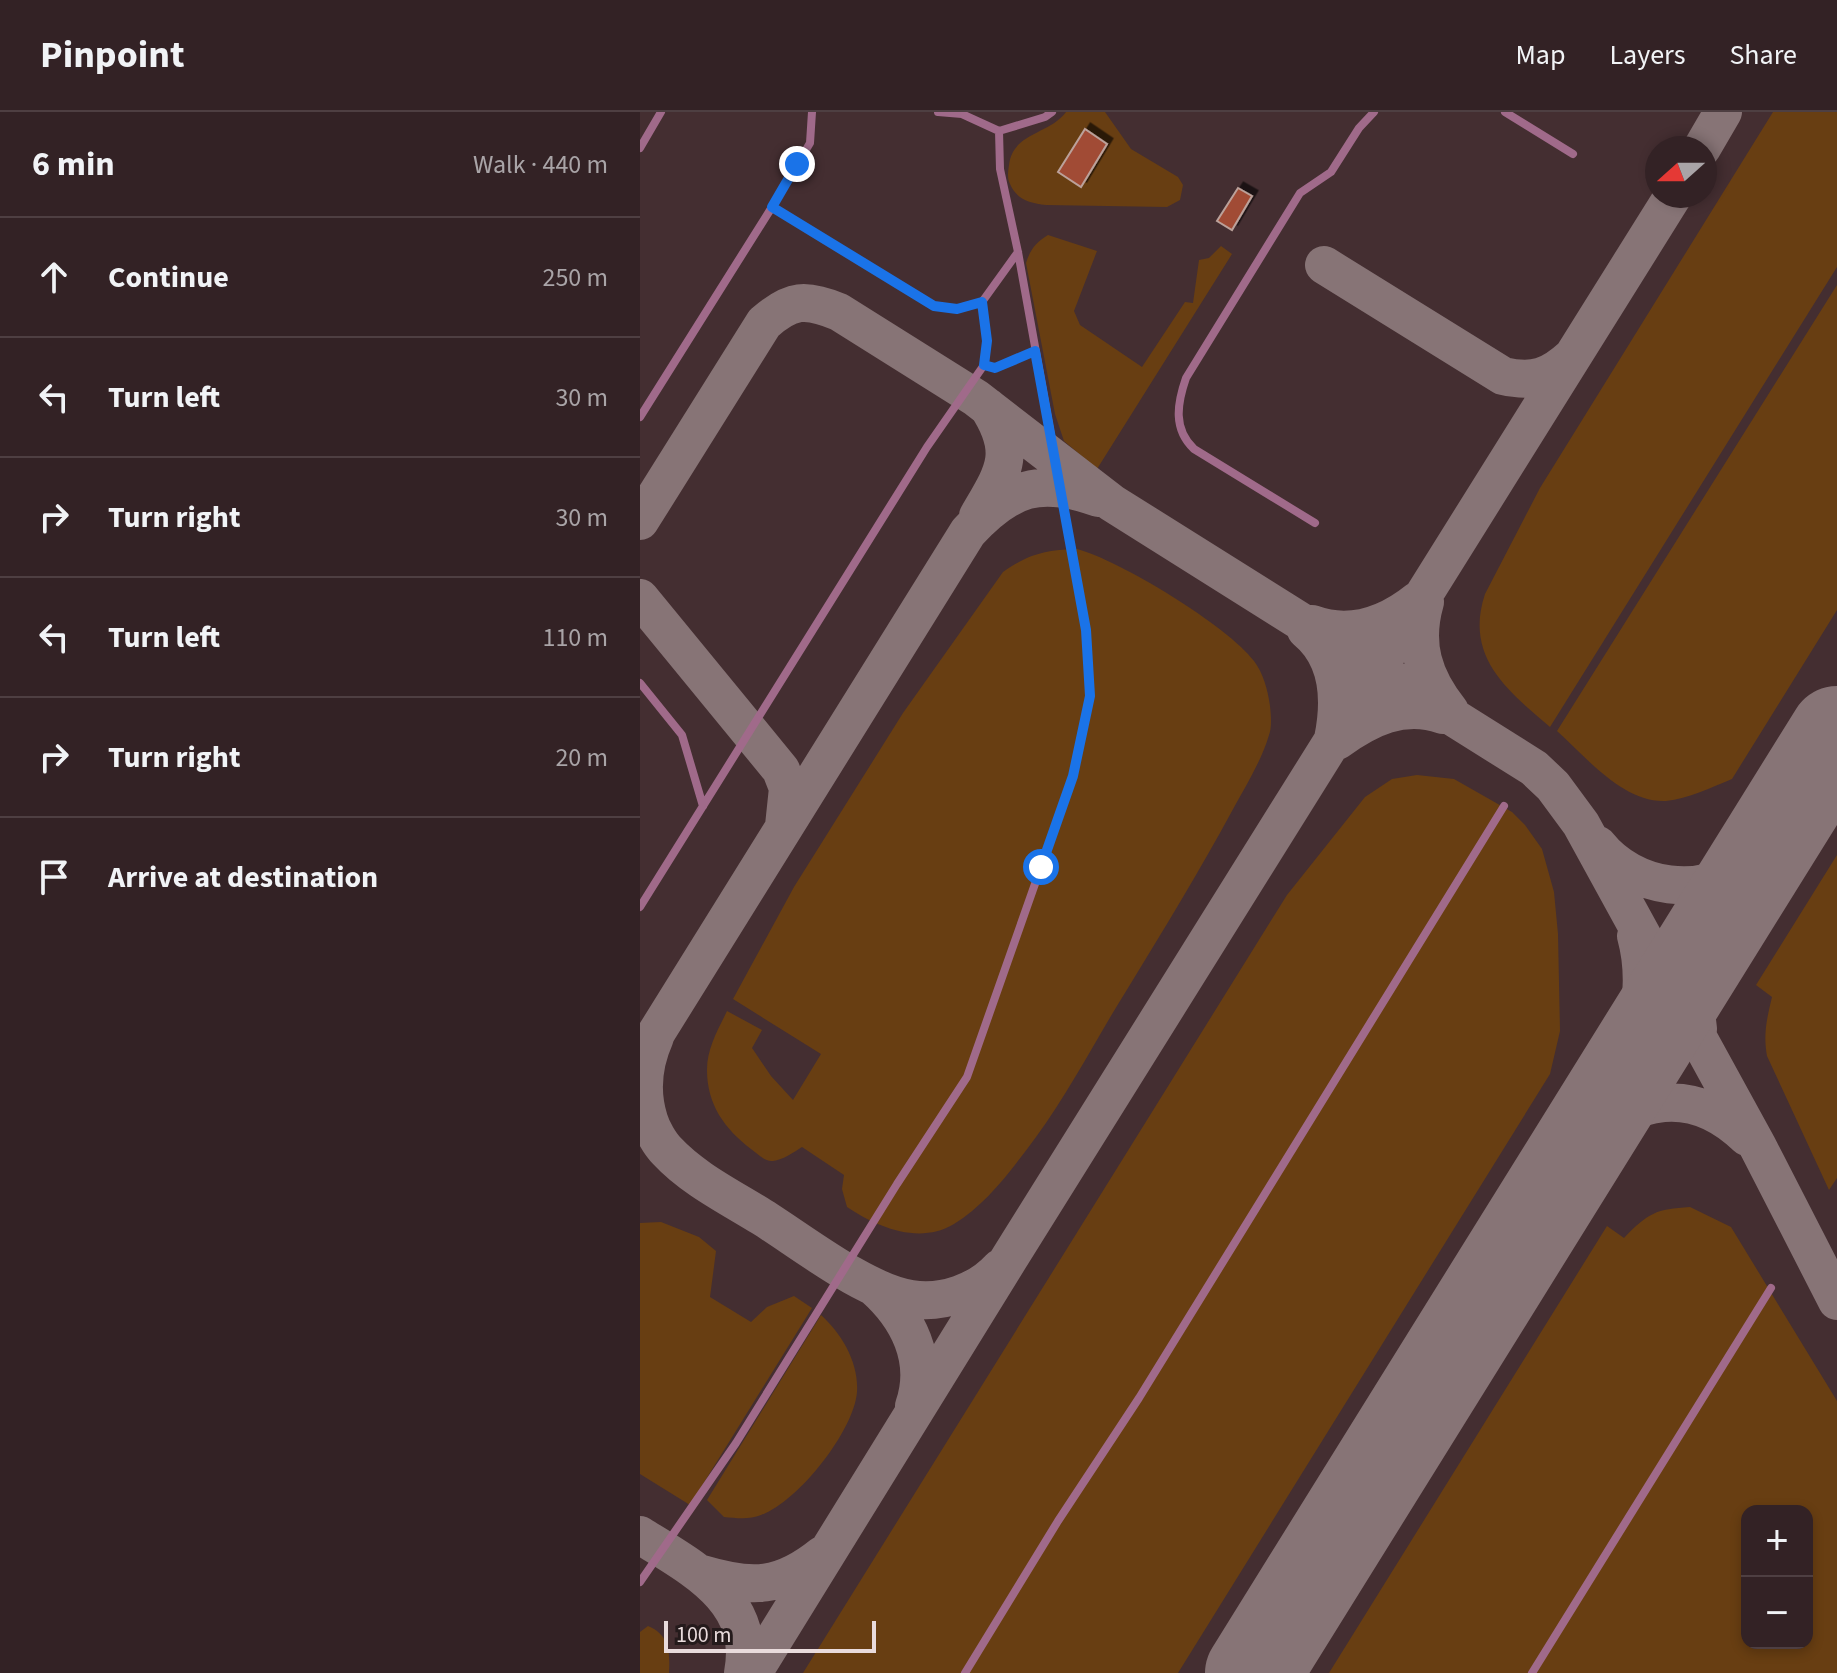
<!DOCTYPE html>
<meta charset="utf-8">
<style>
:root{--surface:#332225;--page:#3e2f32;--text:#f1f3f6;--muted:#a9a4a7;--line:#4e3f42}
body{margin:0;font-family:"Source Sans 3",sans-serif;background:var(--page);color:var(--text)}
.controls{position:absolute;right:24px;bottom:24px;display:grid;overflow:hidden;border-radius:16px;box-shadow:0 4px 12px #0003}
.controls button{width:72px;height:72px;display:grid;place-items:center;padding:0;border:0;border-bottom:2px solid var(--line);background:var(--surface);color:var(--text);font:40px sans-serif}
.compass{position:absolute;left:1005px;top:24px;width:72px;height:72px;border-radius:50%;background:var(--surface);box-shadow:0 4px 12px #0003;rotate:249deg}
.scale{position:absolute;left:24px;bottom:20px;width:212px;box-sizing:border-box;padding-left:8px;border:4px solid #e9dbdc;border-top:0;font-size:22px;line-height:28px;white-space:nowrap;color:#e9dbdc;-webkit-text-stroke:6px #241a1b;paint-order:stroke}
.stop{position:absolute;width:24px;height:24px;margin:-18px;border:6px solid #1a73e8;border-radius:50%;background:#fff}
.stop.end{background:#1a73e8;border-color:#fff;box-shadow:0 2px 8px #0008}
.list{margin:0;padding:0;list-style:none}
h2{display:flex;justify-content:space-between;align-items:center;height:104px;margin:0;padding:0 32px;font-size:34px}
h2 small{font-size:26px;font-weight:400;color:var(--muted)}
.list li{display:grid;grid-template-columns:52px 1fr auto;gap:24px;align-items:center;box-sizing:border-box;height:120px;padding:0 32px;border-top:2px solid var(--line)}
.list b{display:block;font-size:30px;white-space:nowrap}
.list em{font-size:26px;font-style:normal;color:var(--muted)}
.icon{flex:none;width:44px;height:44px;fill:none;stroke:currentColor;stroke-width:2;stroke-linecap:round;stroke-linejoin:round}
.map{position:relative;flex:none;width:1197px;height:1561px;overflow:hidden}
header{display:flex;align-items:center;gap:48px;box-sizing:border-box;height:112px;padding:0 40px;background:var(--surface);border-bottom:2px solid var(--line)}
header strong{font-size:38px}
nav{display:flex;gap:44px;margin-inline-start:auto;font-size:28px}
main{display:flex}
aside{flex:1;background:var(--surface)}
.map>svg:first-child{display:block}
.green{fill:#683e12;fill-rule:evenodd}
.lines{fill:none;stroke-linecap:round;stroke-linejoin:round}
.taxiway{stroke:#877476;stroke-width:38}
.runway{stroke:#877476;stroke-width:96}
.building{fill:#a14b34;stroke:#bba19a;stroke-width:2;filter:url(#shadow)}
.lane{stroke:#a06a8a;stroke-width:8}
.route{stroke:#1a73e8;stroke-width:10}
</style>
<header>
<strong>Pinpoint</strong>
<nav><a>Map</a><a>Layers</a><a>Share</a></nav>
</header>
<main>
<aside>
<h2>6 min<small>Walk · 440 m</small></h2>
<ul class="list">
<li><svg class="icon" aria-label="ahead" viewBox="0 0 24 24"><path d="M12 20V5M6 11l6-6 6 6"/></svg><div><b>Continue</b></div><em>250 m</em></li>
<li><svg class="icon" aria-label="left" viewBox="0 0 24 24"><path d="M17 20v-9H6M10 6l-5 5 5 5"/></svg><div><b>Turn left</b></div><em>30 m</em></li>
<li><svg class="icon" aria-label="right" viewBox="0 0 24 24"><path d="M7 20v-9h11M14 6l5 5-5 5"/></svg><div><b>Turn right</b></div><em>30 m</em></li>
<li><svg class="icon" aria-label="left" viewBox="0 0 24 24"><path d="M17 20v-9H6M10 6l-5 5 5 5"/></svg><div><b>Turn left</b></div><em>110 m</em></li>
<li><svg class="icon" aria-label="right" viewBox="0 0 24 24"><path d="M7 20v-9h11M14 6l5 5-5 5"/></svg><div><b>Turn right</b></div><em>20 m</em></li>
<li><svg class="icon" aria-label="arrive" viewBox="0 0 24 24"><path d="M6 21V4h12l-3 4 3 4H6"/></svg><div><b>Arrive at destination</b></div></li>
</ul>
</aside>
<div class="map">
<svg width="1197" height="1561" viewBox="0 0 1197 1561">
<defs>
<filter id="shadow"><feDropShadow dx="5.5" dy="-5.5" stdDeviation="0" flood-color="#0009"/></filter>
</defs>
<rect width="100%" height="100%" fill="#442e31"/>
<path class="green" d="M 426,0 L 465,0 L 491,37 L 538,65 L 543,73 L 540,88 L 527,95 L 406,93 C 390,91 377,88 370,72 C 367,66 368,60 369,53 C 373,20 409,23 426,0 Z
M 1133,0 L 1197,0 L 1197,155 L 910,615 C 868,579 824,545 845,482 L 900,376 Z
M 408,123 L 457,139 L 434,199 L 440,213 L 502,255 L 545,190 L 553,191 L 559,148 L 569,146 L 581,134 L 592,142 L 457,357 L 424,329 L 415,302 L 386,151 C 390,138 396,130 408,123 Z
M 1197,173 L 1197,498 L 1092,667 C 1072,675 1048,687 1026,689 C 983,691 946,645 917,619 Z
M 437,437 C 479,448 588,514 614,549 C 623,561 628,578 630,594 C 631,603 632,615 629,623 C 621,650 605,675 592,699 C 559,760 524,817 488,876 C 457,925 430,979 396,1025 C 373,1056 347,1092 314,1112 C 279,1133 237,1115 207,1095 L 202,1077 L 204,1063 L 162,1035 C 154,1040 143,1048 133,1049 C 125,1050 118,1042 111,1037 C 85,1017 67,993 67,958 C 67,936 78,918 87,899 L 122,918 L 112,936 L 131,964 L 153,988 L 181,942 L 93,887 L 154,775 L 263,601 L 363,460 C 389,442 405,438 437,437 Z
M 777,663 L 814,667 L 872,700 L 885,713 L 902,737 L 914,780 L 918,822 L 920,919 L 910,962 L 538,1561 L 163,1561 L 647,783 L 725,685 L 752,667 Z
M 1197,743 L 1197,1066 L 1189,1078 L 1127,944 C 1123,922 1127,906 1132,885 L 1116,873 Z
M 1050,1095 L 1091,1115 L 1197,1289 L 1197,1561 L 689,1561 L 967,1114 L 984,1126 C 1008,1101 1016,1097 1050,1095 ZM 1107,1399 L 1167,1399 L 1167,1531 L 1107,1531 Z
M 21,1110 L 59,1125 L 76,1139 L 70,1185 L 111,1210 L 127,1195 L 154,1184 L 172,1196 L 50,1393 L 0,1362 L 0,1111 Z
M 181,1203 C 202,1222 219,1251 217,1280 C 214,1319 158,1390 121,1403 C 109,1408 96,1406 84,1405 L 67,1388 Z
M 8,1514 C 30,1523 30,1541 29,1561 L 0,1561 L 0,1520 Z"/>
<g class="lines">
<path class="taxiway" d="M 1062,36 L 1083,0
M 684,153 L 863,264 C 894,271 910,265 933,244
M 338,404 C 363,361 378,342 348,295
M 0,409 L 124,211 C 151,187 166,186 199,200 L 336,286 L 472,391 L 894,656 L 913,674 L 941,712 L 1118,1035 L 1197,1189
M 0,486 L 141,658 L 148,676 L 144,714
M 785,490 C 773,532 783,565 810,599
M 672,512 C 711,526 748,512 778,488
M 666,518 C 699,545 701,588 693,627
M 697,629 C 729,606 763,589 803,603
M 958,733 C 993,777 1063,788 1108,751 C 1119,742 1128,729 1137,718
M 1058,917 L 1054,883 L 1059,843
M 15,925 C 3,952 0,979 9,1008 C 12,1018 20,1032 27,1039 C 53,1067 90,1085 122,1105 C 162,1130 225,1180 271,1187 C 303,1192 338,1180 360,1156
M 0,947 L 328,420 C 370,375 400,365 458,386
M 983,966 C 998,921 1009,871 996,824
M 941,1032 C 995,985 1052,972 1107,1025
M 234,1175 C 268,1205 290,1248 274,1294
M 0,1423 C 52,1456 117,1487 103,1561
M 62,1462 C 112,1477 141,1476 182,1443
M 113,1561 L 370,1145 L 1033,84"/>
<path class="runway" d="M 613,1561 L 1197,622"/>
</g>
<path class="building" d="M 445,17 L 467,32 L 441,75 L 418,60 Z
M 598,76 L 612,84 L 592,118 L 577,109 Z"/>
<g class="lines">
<path class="lane" d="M 172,0 L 170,31 L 132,95 L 294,194 L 317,197 L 342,190
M 298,0 L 322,2 L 359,19 L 405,5 L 412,0
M 865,0 L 933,42
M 0,36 L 21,0
M 344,253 L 355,256 L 395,239
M 0,305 L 132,95
M 675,411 L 554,337 C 533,317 537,292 546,266 L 660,81 L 691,60 L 719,16 L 734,0
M 0,571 L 42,623 L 63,694
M 0,795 L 287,335 L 344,253 L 347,229 L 342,190 L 378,140
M 0,1470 L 96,1331 L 257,1072 L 327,965 L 433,664 L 450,584 L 446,518 L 378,140 L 360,57 L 359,19
M 325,1561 L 418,1409 L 499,1286 L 864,694
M 892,1561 L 1131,1176"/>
</g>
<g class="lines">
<path class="route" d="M 157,52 L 132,95 L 294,194 L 317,197 L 342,190 L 347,229 L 344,253 L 355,256 L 395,239 L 446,518 L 450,584 L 433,664 L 401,755"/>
</g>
</svg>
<div class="controls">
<button>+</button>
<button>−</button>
</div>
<svg class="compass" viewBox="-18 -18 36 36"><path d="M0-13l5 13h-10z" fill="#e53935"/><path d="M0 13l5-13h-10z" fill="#a9a4a7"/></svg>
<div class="scale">100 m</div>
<div class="stop" style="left:401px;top:755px"></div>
<div class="stop end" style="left:157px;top:52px"></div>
</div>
</main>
